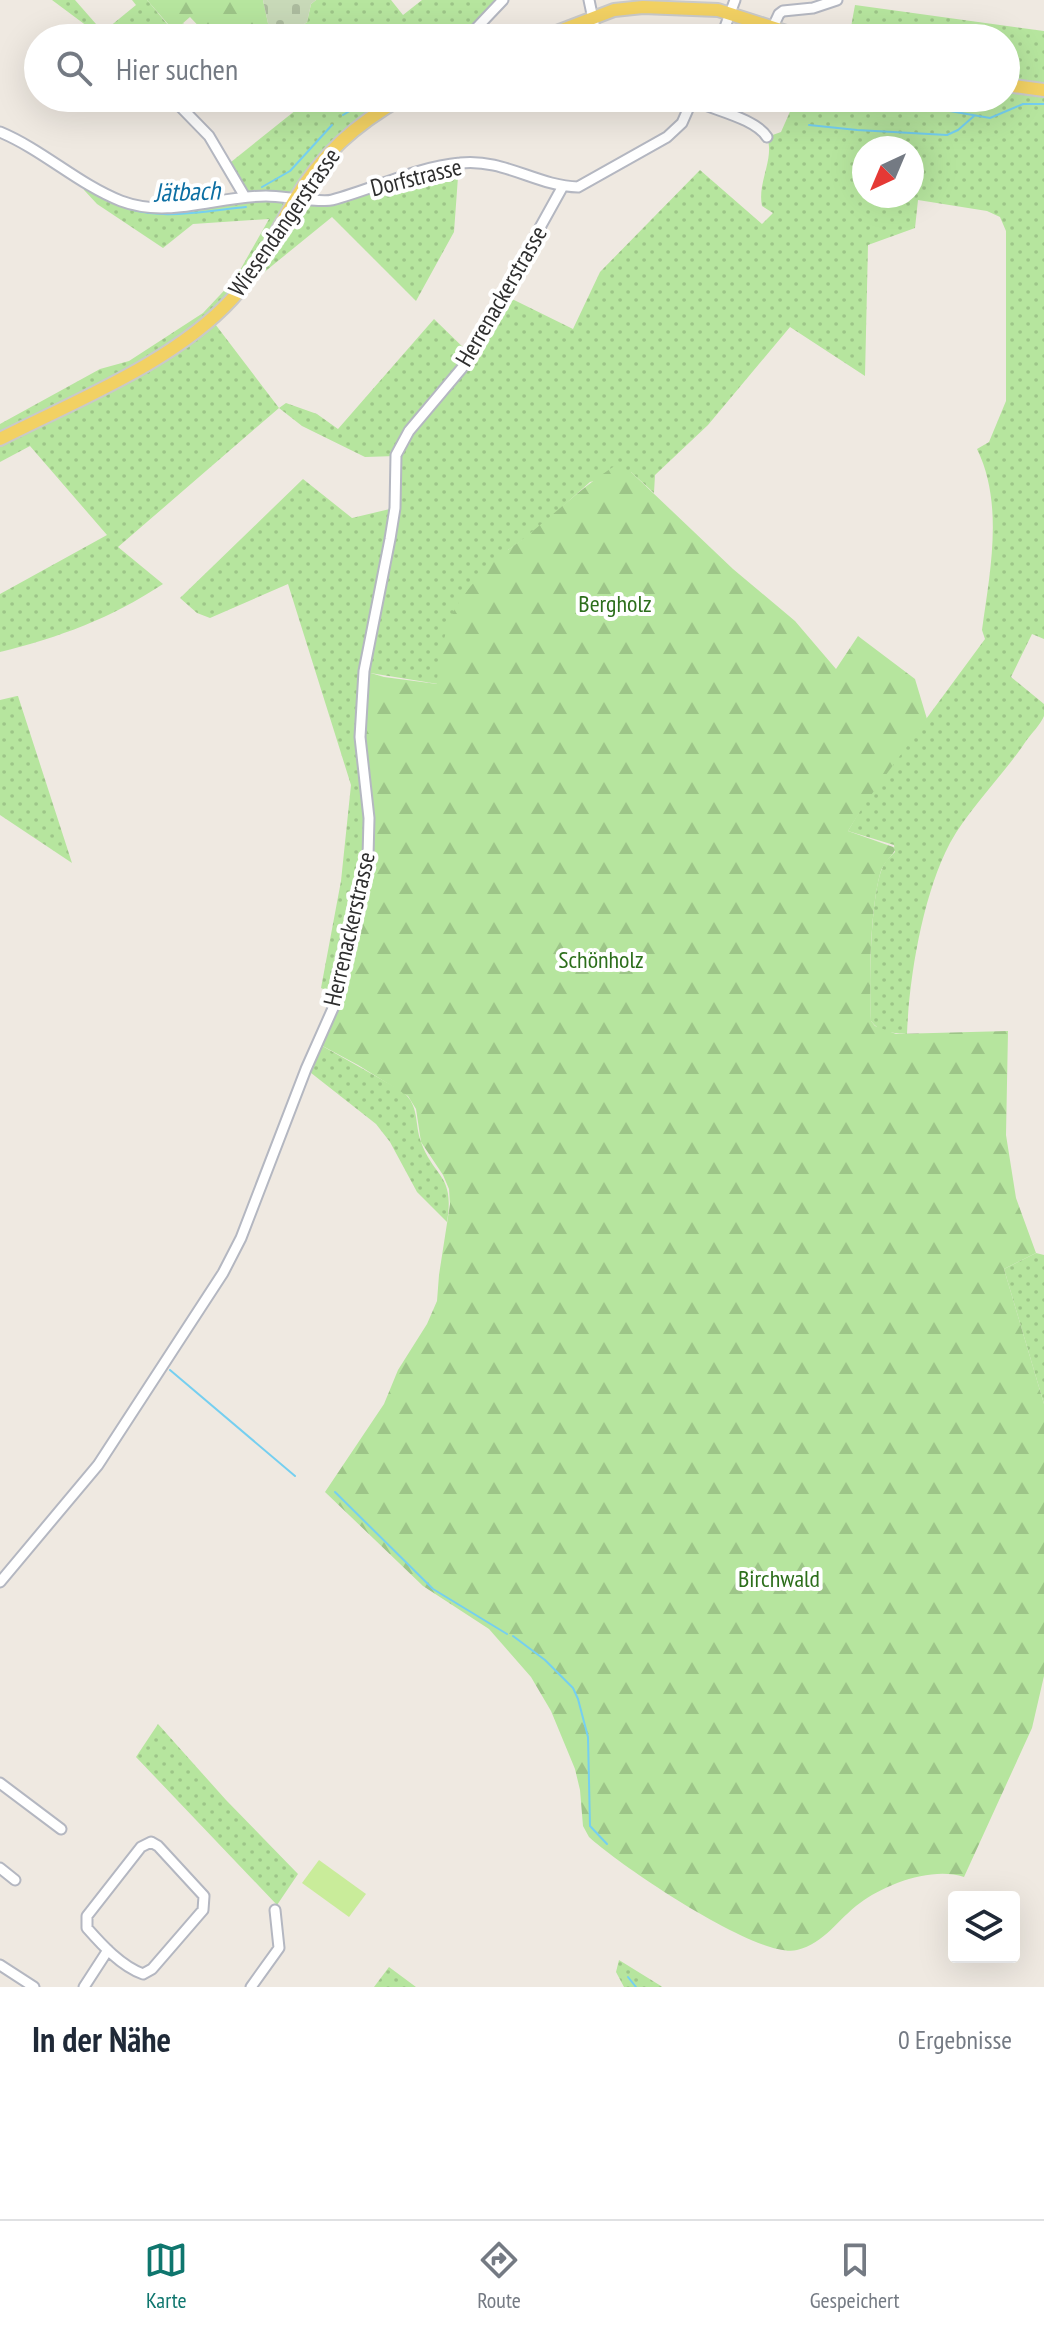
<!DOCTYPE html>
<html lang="de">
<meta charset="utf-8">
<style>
:root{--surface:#fff;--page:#f6f6f7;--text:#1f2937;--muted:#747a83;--line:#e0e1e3;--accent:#0f766e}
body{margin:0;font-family:"PT Sans Narrow",sans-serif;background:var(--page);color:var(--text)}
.controls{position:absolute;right:24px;bottom:24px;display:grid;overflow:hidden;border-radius:8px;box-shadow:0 8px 32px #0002}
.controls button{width:72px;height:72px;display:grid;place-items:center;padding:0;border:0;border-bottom:2px solid var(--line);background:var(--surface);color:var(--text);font:40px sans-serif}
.compass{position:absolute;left:852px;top:136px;width:72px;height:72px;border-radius:50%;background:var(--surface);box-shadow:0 8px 32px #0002;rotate:224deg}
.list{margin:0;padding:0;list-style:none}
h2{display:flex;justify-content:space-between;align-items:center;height:104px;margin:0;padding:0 32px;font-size:34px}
h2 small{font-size:26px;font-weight:400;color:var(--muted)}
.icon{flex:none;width:44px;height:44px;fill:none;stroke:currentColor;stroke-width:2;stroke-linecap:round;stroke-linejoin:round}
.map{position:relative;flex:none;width:1044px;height:1987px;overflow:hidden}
.search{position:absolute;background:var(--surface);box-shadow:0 8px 32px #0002;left:24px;right:24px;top:24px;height:88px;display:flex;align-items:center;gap:20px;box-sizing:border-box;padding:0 28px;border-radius:44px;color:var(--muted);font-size:30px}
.sheet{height:232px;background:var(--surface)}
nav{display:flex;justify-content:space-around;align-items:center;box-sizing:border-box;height:112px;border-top:2px solid var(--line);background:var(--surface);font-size:22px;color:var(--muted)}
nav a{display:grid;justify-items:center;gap:4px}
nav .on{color:var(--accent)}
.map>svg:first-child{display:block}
.grass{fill:url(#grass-dots);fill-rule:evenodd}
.forest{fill:url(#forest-firs)}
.cemetery{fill:url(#cemetery-stones)}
.pitch{fill:#c9ec9a}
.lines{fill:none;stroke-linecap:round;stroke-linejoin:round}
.stream{stroke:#75cff0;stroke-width:2}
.minor-casing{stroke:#b4b7c1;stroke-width:13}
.major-casing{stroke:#c9c9c9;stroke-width:16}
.minor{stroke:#fff;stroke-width:9}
.major{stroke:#f2d163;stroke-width:12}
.labels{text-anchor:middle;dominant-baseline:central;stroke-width:8;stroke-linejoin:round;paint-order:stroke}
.street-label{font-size:24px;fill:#2e2e2e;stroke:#fff}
.park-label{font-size:24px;fill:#2c6e1b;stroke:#fff}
.water-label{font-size:26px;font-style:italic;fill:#0d6fa3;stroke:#fff}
</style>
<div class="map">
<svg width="1044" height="1987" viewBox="0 0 1044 1987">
<defs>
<pattern id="grass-dots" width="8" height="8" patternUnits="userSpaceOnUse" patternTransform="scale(2)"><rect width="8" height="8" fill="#b6e59e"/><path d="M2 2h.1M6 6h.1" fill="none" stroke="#9dc588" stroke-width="1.8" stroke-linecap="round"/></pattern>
<pattern id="forest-firs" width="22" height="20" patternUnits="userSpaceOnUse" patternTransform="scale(2)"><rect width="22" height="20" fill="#b6e59e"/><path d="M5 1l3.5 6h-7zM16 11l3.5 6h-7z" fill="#9dc588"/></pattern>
<pattern id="cemetery-stones" width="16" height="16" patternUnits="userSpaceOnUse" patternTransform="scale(2)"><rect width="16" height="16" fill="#c8d9b8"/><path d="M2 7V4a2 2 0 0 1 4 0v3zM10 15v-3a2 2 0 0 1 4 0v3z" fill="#acbb9e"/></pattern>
</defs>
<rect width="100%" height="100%" fill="#efe9e1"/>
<path class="grass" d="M 52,0 L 75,0 L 103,32 L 136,5 L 132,0 L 147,0 L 173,31 L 183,23 L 196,38 L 103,38 Z
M 316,0 L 391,0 L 403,15 L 422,0 L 496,0 L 500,3 L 467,38 L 286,38 L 307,22 L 311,4 Z
M 855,5 L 1044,31 L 1044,83 L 1006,79 L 1006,38 L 849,38 Z
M 1006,89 L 1044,94 L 1044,639 L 1032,634 L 1011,677 L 1044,704 C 1044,706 1044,714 1044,716 C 1041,724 1031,734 1026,741 C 1002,777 970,807 950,843 C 923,894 909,977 907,1034 C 894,1033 880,1033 871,1021 C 869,988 870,894 883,866 C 886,860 890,857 895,852 L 894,845 L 848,831 L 865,802 L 985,639 L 982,630 C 990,572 1004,504 977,449 L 989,442 L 1006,401 L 1006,231 L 1000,217 L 987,211 L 918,200 L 915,228 L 868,245 L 865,376 L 790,327 L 708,425 L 655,475 L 654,493 L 631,472 L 590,482 L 534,532 L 508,550 L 441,665 L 438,684 L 364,672 L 368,857 L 337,995 L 321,988 L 341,881 L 351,785 L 288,584 L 210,618 L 197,613 L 180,598 L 303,479 L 352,518 L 394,508 L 396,456 L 365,457 L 302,426 L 279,408 L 118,547 L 163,584 C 110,619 60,637 0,652 L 0,594 L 107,535 L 30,446 L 0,462 L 0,424 L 100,369 L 129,361 L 203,313 L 235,279 L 269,219 L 193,224 L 163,248 L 97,204 L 84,190 L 81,178 L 99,190 L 155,209 L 244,197 L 226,166 L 311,98 L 402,98 L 374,114 L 297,197 L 328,202 L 459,163 L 454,232 L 416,301 L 332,217 L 236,295 L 212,320 L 279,408 L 286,403 L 317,414 L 338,429 L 434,319 L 470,354 L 504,295 L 573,329 L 600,272 L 700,170 L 762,224 L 773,213 L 762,206 C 757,182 775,159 767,137 L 781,132 L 796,98 L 1006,98 ZM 864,148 L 912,148 L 912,196 L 864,196 Z
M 17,696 L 18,696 L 72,863 L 0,815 L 0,700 Z
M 317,1043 L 402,1091 C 420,1106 414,1122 421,1142 C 434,1178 455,1174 447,1222 L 417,1192 L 390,1142 L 376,1124 L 306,1069 Z
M 1036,1253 L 1044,1255 L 1044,1404 L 1004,1269 Z
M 158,1724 L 226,1800 L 298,1874 L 277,1905 L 136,1757 Z
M 619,1960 L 661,1986 L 662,1987 L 624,1987 L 616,1972 Z
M 389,1967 L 416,1987 L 374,1987 Z"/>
<path class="forest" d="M 147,0 L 263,0 L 269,28 L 276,38 L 202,38 L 206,34 L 190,17 L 174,31 Z
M 616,465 L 631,472 L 733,569 L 795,621 L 836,669 L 858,636 L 915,679 L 927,719 L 866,802 L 848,831 L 896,848 C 892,857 883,862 880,874 C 870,911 869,982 871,1021 L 875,1026 L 896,1034 L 1008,1031 L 1006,1135 L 1016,1198 L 1036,1253 L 1004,1269 L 1044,1404 L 1044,1676 L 1032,1728 L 964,1877 C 933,1866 885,1884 860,1903 C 838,1919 825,1943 797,1950 C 759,1960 619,1865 589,1837 L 583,1826 L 580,1790 L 575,1769 L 551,1711 L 531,1677 L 489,1629 L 423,1586 L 325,1492 L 384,1404 L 398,1370 L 427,1324 L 437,1301 L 439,1275 L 450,1204 L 449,1189 L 443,1175 L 421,1142 L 416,1109 L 408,1096 L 358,1065 L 317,1043 L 334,1006 L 368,857 L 360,737 L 364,671 L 384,677 L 437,684 C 438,663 445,627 455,609 C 466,588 488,568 504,550 L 508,550 C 546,523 577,490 616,465 Z"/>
<path class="cemetery" d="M 263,0 L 316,0 L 311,4 L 307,22 L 286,38 L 276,38 L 269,28 Z"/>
<path class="pitch" d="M 319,1860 L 366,1894 L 349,1917 L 302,1883 Z"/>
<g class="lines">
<path class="stream" d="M 350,98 L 357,106
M 901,98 L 944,110 L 990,118 L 1023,104 L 1044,104
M 343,115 L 371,98
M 809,125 L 857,130 L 947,135 L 958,130 L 974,116
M 262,187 L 290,171 L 332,125
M 115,203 C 154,223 204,211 246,207
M 170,1370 L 295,1476
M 335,1492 L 433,1589 L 507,1634
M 513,1636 L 545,1660 L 573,1688 L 578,1699 L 588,1737 L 590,1826 L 607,1844
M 628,1977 L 636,1987"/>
<defs>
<path id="minor" d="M 589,0 L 597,38
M 772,29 L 779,14 L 783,11 L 813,8 L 837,0
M 114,35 L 116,38
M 467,38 L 503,0
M 721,38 L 735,0
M 172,98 L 209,136 L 245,197
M 693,100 C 713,110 755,118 767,137
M 0,132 C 43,150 78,184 121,201 C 169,219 217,196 266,196 C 282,196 321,203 332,200 C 374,189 416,167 460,163 C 503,158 537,186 578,187 L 667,137 L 682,123 L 693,98
M 0,1582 L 98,1465 L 223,1273 L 241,1238 L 306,1069 L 334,1006 L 345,943 L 361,898 L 368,857 L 369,818 L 360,737 L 364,671 L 390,539 L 395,508 L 396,455 L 409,431 L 462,368 L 563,186
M 0,1783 L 61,1829
M 151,1842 L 158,1846 L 204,1896 L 203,1910 L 152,1969 L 143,1974 C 121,1966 102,1945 87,1928 L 87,1916 L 141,1847 Z
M 0,1868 L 15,1880
M 0,1965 L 34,1987
M 84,1987 L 108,1950
M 251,1987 L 279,1948 L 275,1910"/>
<path id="major" d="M 541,38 L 614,10 L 643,7 L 718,10 L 805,38
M 1006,85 L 1044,90
M 0,439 C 77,400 174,362 232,299 C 258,271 275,233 294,201 C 321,155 356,124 402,98"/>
</defs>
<use href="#minor" class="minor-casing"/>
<use href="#major" class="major-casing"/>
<use href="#minor" class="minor"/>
<use href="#major" class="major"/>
</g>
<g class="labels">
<g class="street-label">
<text transform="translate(416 177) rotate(-14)">Dorfstrasse</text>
<text transform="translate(284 222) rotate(-55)">Wiesendangerstrasse</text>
<text transform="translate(501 296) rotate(-60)">Herrenackerstrasse</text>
<text transform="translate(349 929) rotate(-77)">Herrenackerstrasse</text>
</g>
<g class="park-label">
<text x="615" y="603">Bergholz</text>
<text x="601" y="959">Schönholz</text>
<text x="779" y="1578">Birchwald</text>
</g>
<g class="water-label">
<text transform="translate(187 191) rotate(-2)">Jätbach</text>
</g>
</g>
</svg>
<div class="controls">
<button><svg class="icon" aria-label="layers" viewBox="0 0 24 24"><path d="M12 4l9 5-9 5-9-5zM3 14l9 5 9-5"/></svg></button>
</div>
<svg class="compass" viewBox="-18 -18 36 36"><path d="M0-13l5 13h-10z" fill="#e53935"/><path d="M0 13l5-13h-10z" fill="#747a83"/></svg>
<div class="search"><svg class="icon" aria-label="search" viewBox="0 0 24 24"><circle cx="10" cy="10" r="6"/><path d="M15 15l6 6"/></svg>Hier suchen</div>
</div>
<section class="sheet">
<h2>In der Nähe<small>0 Ergebnisse</small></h2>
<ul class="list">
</ul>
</section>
<nav>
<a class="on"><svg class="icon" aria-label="map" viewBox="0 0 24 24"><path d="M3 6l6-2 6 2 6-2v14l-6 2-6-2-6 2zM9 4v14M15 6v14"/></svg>Karte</a>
<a><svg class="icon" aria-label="directions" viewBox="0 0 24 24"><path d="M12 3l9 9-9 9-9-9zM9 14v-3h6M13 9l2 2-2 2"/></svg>Route</a>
<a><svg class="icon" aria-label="saved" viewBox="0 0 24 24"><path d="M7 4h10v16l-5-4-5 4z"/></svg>Gespeichert</a>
</nav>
